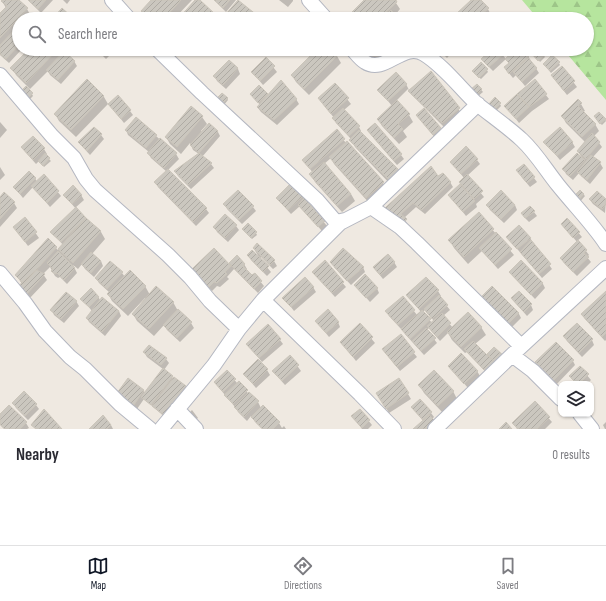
<!DOCTYPE html>
<style>
:root{--surface:#fff;--page:#f7f7f7;--text:#2b2b33;--muted:#7c7c81;--line:#e1e1e2;--accent:#111827}
body{margin:0;font-family:"Sofia Sans Condensed",sans-serif;background:var(--page);color:var(--text)}
.controls{position:absolute;right:12px;bottom:12px;display:grid;overflow:hidden;border-radius:8px;box-shadow:0 1px 3px #0004}
.controls button{width:36px;height:36px;display:grid;place-items:center;padding:0;border:0;border-bottom:1px solid var(--line);background:var(--surface);color:var(--text);font:20px sans-serif}
.list{margin:0;padding:0;list-style:none}
h2{display:flex;justify-content:space-between;align-items:center;height:52px;margin:0;padding:0 16px;font-size:17px}
h2 small{font-size:13px;font-weight:400;color:var(--muted)}
.icon{flex:none;width:22px;height:22px;fill:none;stroke:currentColor;stroke-width:2;stroke-linecap:round;stroke-linejoin:round}
.map{position:relative;flex:none;width:606px;height:429px;overflow:hidden}
.search{position:absolute;background:var(--surface);box-shadow:0 1px 3px #0004;left:12px;right:12px;top:12px;height:44px;display:flex;align-items:center;gap:10px;box-sizing:border-box;padding:0 14px;border-radius:22px;color:var(--muted);font-size:15px}
.sheet{height:116px;background:var(--surface)}
nav{display:flex;justify-content:space-around;align-items:center;box-sizing:border-box;height:56px;border-top:1px solid var(--line);background:var(--surface);font-size:11px;color:var(--muted)}
nav a{display:grid;justify-items:center;gap:2px}
nav .on{color:var(--accent)}
.map>svg:first-child{display:block}
.forest{fill:url(#forest-firs)}
.shadow{fill:#0003;fill-rule:evenodd}
.building{fill:url(#building-hatch);stroke:#cbc5ba}
.lines{fill:none;stroke-linecap:round;stroke-linejoin:round}
.minor-casing{stroke:#b4b7c1;stroke-width:16}
.minor{stroke:#fff;stroke-width:14}
</style>
<div class="map">
<svg width="606" height="429" viewBox="0 0 606 429">
<defs>
<pattern id="forest-firs" width="22" height="20" patternUnits="userSpaceOnUse"><rect width="22" height="20" fill="#b6e59e"/><path d="M5 1l3.5 6h-7zM16 11l3.5 6h-7z" fill="#9dc588"/></pattern>
<pattern id="building-hatch" width="6" height="6" patternUnits="userSpaceOnUse"><rect width="6" height="6" fill="#cbc7bf"/><path d="M-1 1l2-2M0 6l6-6M5 7l2-2" fill="none" stroke="#afaba4"/></pattern>
</defs>
<rect width="100%" height="100%" fill="#efe9e1"/>
<path class="forest" d="M 522,0 L 606,0 L 606,100 L 563,49 L 587,49 L 587,19 L 538,19 Z"/>
<path class="shadow" d="M 3,0 L 17,0 L 27,9 L 31,16 L 29,19 L 19,19 L 19,49 L 22,49 L 9,63 L 0,55 L 0,15 L 6,8 L 2,1 Z
M 28,0 L 53,0 L 41,13 Z
M 63,0 L 70,0 L 67,4 Z
M 152,0 L 192,0 L 174,19 L 147,19 L 142,11 Z
M 197,0 L 199,0 L 215,15 L 217,19 L 179,19 Z
M 215,0 L 236,0 L 226,12 L 218,4 Z
M 279,0 L 293,0 L 293,1 L 288,7 Z
M 366,0 L 394,0 L 400,9 L 395,15 L 399,19 L 356,19 L 352,13 Z
M 472,0 L 480,0 L 488,9 L 490,13 L 484,19 L 461,19 L 458,14 Z
M 106,15 L 110,19 L 102,19 Z
M 30,49 L 60,49 L 63,53 L 74,61 L 77,66 L 61,84 L 50,75 L 48,71 L 30,89 L 16,75 L 12,68 Z
M 96,49 L 116,49 L 106,59 Z
M 264,49 L 272,49 L 269,53 Z
M 318,49 L 330,49 L 337,56 L 341,63 L 309,95 L 296,82 L 292,75 Z
M 364,49 L 388,49 L 375,61 Z
M 438,49 L 455,49 L 447,58 Z
M 493,49 L 498,49 L 506,59 L 493,71 L 485,63 Z
M 502,49 L 521,49 L 528,56 L 539,73 L 525,86 L 516,75 L 513,78 L 508,72 L 509,64 L 506,59 L 509,57 Z
M 531,49 L 540,49 L 539,50 L 545,57 L 540,62 Z
M 266,58 L 277,72 L 263,85 L 252,72 Z
M 229,61 L 238,69 L 240,74 L 226,89 L 217,81 L 215,77 Z
M 559,63 L 560,65 L 551,73 L 545,66 Z
M 562,67 L 577,87 L 567,95 L 552,76 Z
M 487,70 L 488,72 L 481,79 L 474,73 Z
M 431,73 L 462,114 L 445,128 L 412,95 L 408,89 L 396,101 L 409,115 L 413,122 L 403,131 L 407,137 L 399,144 L 382,126 L 378,119 L 392,106 L 379,90 L 406,84 L 409,90 Z
M 87,81 L 104,97 L 108,104 L 76,137 L 59,121 L 55,114 Z
M 535,81 L 549,99 L 532,111 L 519,123 L 506,106 Z
M 335,84 L 351,104 L 344,110 L 359,127 L 361,131 L 361,132 L 398,171 L 402,178 L 393,187 L 355,147 L 351,139 L 336,123 L 334,118 L 319,98 Z
M 477,85 L 483,92 L 477,97 L 472,92 Z
M 259,87 L 268,96 L 296,99 L 299,104 L 277,125 L 261,112 L 258,108 L 260,105 L 251,94 Z
M 32,94 L 33,96 L 26,103 L 20,97 Z
M 227,98 L 228,100 L 223,106 L 218,102 Z
M 109,104 L 130,111 L 133,115 L 124,123 Z
M 500,104 L 501,106 L 495,112 L 490,107 Z
M 581,104 L 585,111 L 583,112 L 595,124 L 599,131 L 594,136 L 602,147 L 593,157 L 600,163 L 603,168 L 590,184 L 581,176 L 579,173 L 573,180 L 566,174 L 564,169 L 582,158 L 578,151 L 585,142 L 566,123 L 562,116 Z
M 192,107 L 202,117 L 207,124 L 201,131 L 202,132 L 209,124 L 218,132 L 220,136 L 202,157 L 211,164 L 214,168 L 191,189 L 178,176 L 175,171 L 199,154 L 193,150 L 190,143 L 181,154 L 170,144 L 166,137 Z
M 424,109 L 443,133 L 436,139 L 417,115 Z
M 136,118 L 176,154 L 179,159 L 168,170 L 206,209 L 209,213 L 196,226 L 158,187 L 156,183 L 167,172 L 151,158 L 148,153 L 149,152 L 128,135 L 126,130 Z
M 596,119 L 605,119 L 606,121 L 602,125 Z
M 0,122 L 7,130 L 0,138 Z
M 336,131 L 346,143 L 347,142 L 383,183 L 387,190 L 371,205 L 334,164 L 331,158 L 324,164 L 351,194 L 355,201 L 342,212 L 315,182 L 311,175 L 313,173 L 303,160 Z
M 101,135 L 104,139 L 90,155 L 79,143 Z
M 371,135 L 401,155 L 404,159 L 397,165 Z
M 33,137 L 44,149 L 47,154 L 45,155 L 51,161 L 44,167 L 39,161 L 36,164 L 22,148 Z
M 545,142 L 572,142 L 575,147 L 560,160 Z
M 477,160 L 480,164 L 467,176 L 484,197 L 476,204 L 477,207 L 466,216 L 449,195 L 461,184 L 464,178 L 451,162 Z
M 0,167 L 5,175 L 0,180 Z
M 44,175 L 61,196 L 50,207 L 33,187 L 23,198 L 14,187 L 35,178 L 37,182 Z
M 520,175 L 534,178 L 537,182 L 530,187 Z
M 437,177 L 450,182 L 453,187 L 425,214 L 416,207 L 404,218 L 408,225 L 403,231 L 393,221 Z
M 583,194 L 585,196 L 578,204 L 575,201 Z
M 64,195 L 81,195 L 84,200 L 75,208 L 101,232 L 105,239 L 92,254 L 101,261 L 103,266 L 94,277 L 85,269 L 82,264 L 78,269 L 73,265 L 77,273 L 67,284 L 60,277 L 58,278 L 55,276 L 50,267 L 43,274 L 47,280 L 28,300 L 22,284 L 16,275 L 48,240 L 58,250 L 63,245 L 52,232 L 76,209 Z
M 303,196 L 327,226 L 322,231 L 300,206 L 291,214 L 280,202 L 277,198 Z
M 0,198 L 14,203 L 17,208 L 0,227 Z
M 590,200 L 606,200 L 605,213 L 593,204 Z
M 225,204 L 253,207 L 256,211 L 242,224 L 227,209 Z
M 487,205 L 515,205 L 517,210 L 504,223 L 490,210 Z
M 534,212 L 537,216 L 529,222 L 525,218 Z
M 479,214 L 514,255 L 498,269 L 482,251 L 468,264 L 454,248 L 450,240 Z
M 225,215 L 236,226 L 239,230 L 228,242 L 217,232 L 215,227 Z
M 25,218 L 39,238 L 28,246 L 14,227 Z
M 567,219 L 582,237 L 577,241 L 586,251 L 589,255 L 587,257 L 591,262 L 577,276 L 564,263 L 561,258 L 577,242 L 562,224 Z
M 243,230 L 256,233 L 257,235 L 252,239 Z
M 507,237 L 530,238 L 552,269 L 542,278 Z
M 254,249 L 274,261 L 277,266 L 273,269 L 261,257 L 260,259 L 271,272 L 267,276 L 251,260 L 248,255 L 259,257 Z
M 237,257 L 244,264 L 247,269 L 246,270 L 252,277 L 255,275 L 264,286 L 258,293 L 234,269 L 227,277 L 229,279 L 220,287 L 217,286 L 212,291 L 196,274 L 194,269 L 229,265 Z
M 521,261 L 543,284 L 545,288 L 535,299 L 513,276 L 511,272 Z
M 325,262 L 346,287 L 335,297 L 316,276 Z
M 394,262 L 397,267 L 383,279 L 374,268 Z
M 334,267 L 363,267 L 365,272 L 351,285 Z
M 122,273 L 125,277 L 145,286 L 150,295 L 173,302 L 178,311 L 191,323 L 194,328 L 180,342 L 167,330 L 164,325 L 154,336 L 137,321 L 133,314 L 146,299 L 145,298 L 128,316 L 112,301 L 108,294 L 109,292 L 99,283 L 96,278 Z
M 426,278 L 438,291 L 441,296 L 440,297 L 450,310 L 443,316 L 453,328 L 481,327 L 486,335 L 475,344 L 487,356 L 494,349 L 503,357 L 491,377 L 467,352 L 465,353 L 452,340 L 448,333 L 440,341 L 429,328 L 427,330 L 437,343 L 424,355 L 405,334 L 402,328 L 401,329 L 389,316 L 387,311 L 403,297 L 417,315 L 421,312 L 407,295 ZM 425,310 L 434,321 L 432,323 L 423,312 Z
M 355,285 L 377,288 L 379,293 L 370,302 Z
M 313,287 L 316,292 L 294,311 L 284,298 Z
M 492,287 L 519,314 L 521,318 L 508,331 Z
M 606,292 L 606,340 L 605,341 L 585,319 L 582,314 Z
M 98,297 L 101,301 L 103,298 L 119,311 L 121,316 L 105,336 L 89,322 L 87,318 L 92,311 L 82,299 Z
M 512,299 L 531,305 L 533,310 L 527,316 Z
M 76,301 L 79,306 L 64,323 L 54,315 L 52,310 Z
M 316,321 L 338,322 L 340,327 L 329,337 Z
M 360,325 L 375,343 L 356,361 L 341,342 Z
M 400,336 L 417,357 L 400,371 L 383,350 Z
M 565,337 L 592,340 L 594,345 L 582,357 L 567,341 Z
M 280,340 L 283,344 L 262,362 L 247,344 Z
M 144,352 L 166,359 L 169,363 L 164,370 L 174,379 L 185,386 L 188,391 L 167,419 L 144,399 L 137,409 L 121,397 L 144,391 L 145,393 L 163,369 L 147,357 Z
M 290,356 L 301,371 L 285,385 L 276,375 Z
M 573,361 L 575,365 L 556,385 L 539,367 L 536,363 Z
M 449,366 L 477,371 L 480,376 L 468,388 Z
M 580,367 L 591,380 L 587,384 L 576,384 L 571,377 Z
M 267,370 L 270,375 L 256,388 L 244,374 Z
M 227,371 L 237,383 L 258,402 L 261,408 L 279,423 L 282,428 L 284,426 L 286,429 L 262,429 L 255,422 L 251,416 L 247,421 L 238,412 L 235,407 L 215,383 Z
M 399,379 L 411,399 L 389,413 L 380,398 Z
M 420,386 L 453,391 L 457,399 L 442,412 L 424,393 Z
M 24,392 L 36,405 L 39,409 L 28,420 L 16,408 L 13,403 Z
M 535,403 L 552,422 L 545,429 L 517,429 L 513,423 Z
M 9,406 L 26,423 L 29,428 L 27,429 L 4,429 L 0,425 L 0,416 Z
M 412,407 L 431,413 L 434,417 L 432,419 L 435,429 L 414,429 L 423,421 Z
M 192,410 L 198,418 L 192,423 L 186,416 Z
M 360,410 L 372,425 L 368,429 L 362,429 L 353,417 Z
M 606,422 L 606,429 L 605,429 L 603,425 Z
M 111,425 L 113,429 L 90,429 Z"/>
<path class="building" d="M 2,0 L 19,0 L 28,8 L 0,38 L 0,13 L 7,6 L 1,1 Z
M 28,0 L 46,0 L 38,9 Z
M 151,0 L 181,0 L 164,19 L 150,19 L 141,11 Z
M 195,0 L 200,0 L 215,14 L 211,19 L 178,19 Z
M 214,0 L 230,0 L 223,8 Z
M 238,0 L 258,16 L 255,19 L 230,19 L 225,15 Z
M 364,0 L 396,0 L 397,2 L 379,19 L 357,19 L 351,13 Z
M 471,0 L 481,0 L 489,8 L 477,19 L 461,19 L 456,14 Z
M 62,8 L 74,19 L 52,19 Z
M 391,10 L 400,19 L 382,19 Z
M 19,25 L 19,45 L 6,59 L 0,54 L 0,45 Z
M 29,49 L 58,49 L 26,83 L 10,68 Z
M 317,49 L 332,49 L 338,55 L 304,89 L 291,75 Z
M 492,49 L 500,49 L 504,54 L 489,67 L 481,59 Z
M 516,49 L 522,49 L 529,56 L 509,74 L 504,67 L 509,63 L 505,59 Z
M 539,49 L 545,55 L 538,61 L 532,54 Z
M 64,51 L 75,61 L 58,80 L 46,70 Z
M 552,55 L 560,62 L 550,71 L 543,64 Z
M 266,57 L 275,66 L 260,81 L 251,72 Z
M 528,58 L 537,68 L 522,82 L 513,72 Z
M 229,60 L 238,68 L 223,85 L 213,76 Z
M 481,62 L 488,69 L 479,78 L 472,71 Z
M 562,66 L 575,81 L 564,91 L 551,75 Z
M 431,71 L 460,108 L 442,123 L 408,91 Z
M 396,72 L 407,84 L 388,101 L 377,90 Z
M 87,79 L 104,96 L 71,130 L 54,114 Z
M 535,79 L 547,94 L 529,107 L 517,94 Z
M 281,80 L 297,99 L 274,120 L 257,107 Z
M 335,83 L 349,98 L 331,114 L 318,98 Z
M 477,84 L 482,89 L 475,96 L 470,90 Z
M 259,85 L 268,94 L 258,103 L 250,94 Z
M 26,86 L 33,93 L 25,101 L 18,94 Z
M 222,93 L 228,98 L 221,105 L 215,100 Z
M 517,94 L 529,107 L 516,119 L 504,106 Z
M 118,95 L 131,110 L 121,119 L 108,104 Z
M 495,97 L 501,103 L 494,110 L 488,105 Z
M 578,99 L 582,103 L 578,106 L 596,124 L 582,137 L 561,116 Z
M 397,100 L 410,114 L 398,124 L 403,129 L 394,138 L 377,119 Z
M 191,106 L 203,116 L 177,147 L 165,137 Z
M 343,108 L 360,126 L 349,136 L 332,118 Z
M 424,108 L 441,128 L 433,135 L 416,115 Z
M 599,112 L 606,119 L 600,124 L 594,116 Z
M 136,117 L 157,135 L 146,148 L 125,130 Z
M 209,123 L 218,131 L 199,153 L 190,145 Z
M 375,123 L 402,154 L 394,161 L 367,130 Z
M 94,127 L 102,134 L 87,151 L 78,142 Z
M 560,127 L 573,142 L 557,156 L 543,142 Z
M 337,129 L 345,139 L 310,169 L 302,160 Z
M 359,130 L 399,170 L 389,180 L 349,140 Z
M 592,133 L 600,142 L 586,159 L 577,151 Z
M 33,136 L 45,148 L 33,160 L 21,147 Z
M 160,138 L 177,153 L 164,168 L 147,153 Z
M 347,141 L 384,182 L 366,198 L 329,157 Z
M 466,146 L 478,159 L 461,174 L 450,162 Z
M 45,153 L 50,158 L 43,166 L 38,161 Z
M 199,153 L 212,163 L 188,185 L 174,171 Z
M 577,153 L 585,160 L 570,176 L 562,169 Z
M 591,155 L 601,162 L 587,180 L 577,172 Z
M 324,162 L 351,194 L 337,206 L 309,174 Z
M 524,164 L 535,177 L 527,183 L 516,170 Z
M 431,166 L 438,176 L 443,173 L 451,182 L 422,210 L 413,203 L 401,214 L 407,219 L 400,227 L 394,216 L 385,208 Z
M 168,169 L 207,208 L 193,222 L 154,182 Z
M 29,171 L 36,178 L 20,194 L 13,187 Z
M 44,174 L 59,191 L 47,203 L 31,186 Z
M 467,174 L 483,191 L 474,199 L 459,182 Z
M 291,183 L 303,196 L 288,210 L 276,198 Z
M 460,184 L 475,201 L 463,212 L 448,195 Z
M 73,185 L 82,195 L 72,204 L 63,195 Z
M 238,190 L 254,206 L 239,220 L 223,204 Z
M 501,190 L 515,205 L 501,219 L 486,205 Z
M 580,190 L 584,194 L 577,202 L 572,198 Z
M 597,191 L 606,199 L 606,204 L 602,209 L 589,199 Z
M 4,192 L 15,202 L 0,219 L 0,197 Z
M 304,198 L 325,221 L 318,227 L 298,205 Z
M 530,206 L 535,211 L 525,218 L 521,213 Z
M 76,207 L 86,218 L 61,242 L 50,232 Z
M 479,212 L 494,229 L 464,257 L 448,240 Z
M 225,214 L 237,225 L 225,238 L 213,227 Z
M 25,217 L 37,232 L 25,242 L 13,227 Z
M 86,218 L 101,231 L 73,263 L 58,249 Z
M 567,218 L 580,232 L 573,238 L 561,224 Z
M 248,223 L 257,232 L 251,238 L 242,229 Z
M 519,225 L 531,238 L 517,249 L 506,237 Z
M 496,232 L 512,249 L 495,265 L 479,248 Z
M 48,238 L 57,247 L 24,284 L 15,275 Z
M 531,240 L 551,264 L 539,274 L 520,252 Z
M 578,240 L 587,250 L 584,253 L 589,257 L 573,272 L 560,258 Z
M 257,243 L 275,260 L 270,265 L 253,248 Z
M 214,248 L 231,266 L 225,272 L 227,274 L 217,283 L 214,282 L 209,287 L 192,269 Z
M 343,248 L 364,267 L 347,281 L 330,262 Z
M 252,250 L 269,266 L 263,272 L 247,255 Z
M 58,251 L 75,268 L 64,280 L 57,273 L 55,274 L 51,271 L 53,269 L 47,263 Z
M 91,252 L 101,261 L 91,273 L 81,264 Z
M 388,254 L 395,262 L 380,275 L 373,267 Z
M 237,255 L 245,264 L 243,266 L 252,275 L 255,273 L 262,281 L 254,289 L 229,263 Z
M 325,260 L 344,282 L 332,293 L 312,272 Z
M 521,260 L 543,283 L 531,295 L 509,272 Z
M 110,261 L 123,272 L 107,289 L 95,278 Z
M 36,270 L 45,274 L 25,296 L 14,290 Z
M 130,270 L 146,286 L 123,309 L 107,294 Z
M 365,274 L 378,288 L 366,298 L 354,285 Z
M 305,277 L 314,287 L 291,307 L 282,298 Z
M 426,277 L 439,290 L 419,309 L 406,295 Z
M 156,286 L 174,302 L 149,329 L 132,314 Z
M 492,286 L 519,313 L 505,327 L 478,300 Z
M 91,288 L 99,297 L 89,307 L 80,299 Z
M 519,291 L 532,304 L 524,312 L 511,298 Z
M 606,291 L 606,333 L 602,337 L 581,314 Z
M 66,292 L 77,301 L 61,319 L 50,310 Z
M 439,295 L 448,305 L 432,319 L 424,309 Z
M 403,296 L 415,310 L 398,325 L 385,311 Z
M 102,297 L 119,311 L 102,332 L 86,318 Z
M 178,309 L 192,322 L 177,338 L 163,325 Z
M 328,309 L 339,322 L 326,333 L 315,321 Z
M 422,310 L 431,319 L 410,339 L 401,329 Z
M 468,312 L 482,327 L 461,347 L 447,332 Z
M 442,313 L 451,323 L 437,337 L 427,326 Z
M 360,323 L 373,337 L 353,357 L 340,342 Z
M 577,323 L 593,339 L 579,353 L 563,336 Z
M 268,324 L 281,339 L 259,358 L 246,344 Z
M 426,328 L 436,338 L 421,351 L 412,341 Z
M 401,334 L 415,352 L 397,367 L 382,349 Z
M 473,341 L 496,364 L 487,373 L 464,349 Z
M 556,342 L 574,360 L 553,381 L 535,362 Z
M 149,345 L 167,358 L 161,365 L 143,352 Z
M 494,347 L 504,356 L 496,364 L 487,354 Z
M 461,353 L 478,371 L 464,384 L 448,366 Z
M 290,355 L 299,365 L 282,381 L 272,371 Z
M 258,359 L 268,369 L 253,384 L 243,374 Z
M 580,366 L 589,374 L 579,384 L 577,384 L 569,376 Z
M 163,368 L 173,376 L 151,405 L 141,397 Z
M 227,370 L 236,379 L 223,392 L 214,382 Z
M 434,370 L 454,391 L 438,406 L 418,385 Z
M 174,377 L 186,386 L 164,415 L 152,406 Z
M 128,378 L 144,390 L 134,405 L 117,393 Z
M 399,378 L 409,393 L 386,409 L 376,393 Z
M 239,381 L 248,390 L 233,404 L 224,395 Z
M 24,391 L 37,404 L 25,416 L 12,403 Z
M 249,392 L 259,401 L 244,417 L 234,407 Z
M 420,399 L 432,412 L 423,420 L 411,407 Z
M 535,401 L 550,417 L 537,429 L 518,429 L 512,423 Z
M 9,405 L 27,422 L 20,429 L 5,429 L 0,424 L 0,414 Z
M 263,405 L 280,422 L 273,429 L 263,429 L 251,417 Z
M 44,409 L 62,429 L 36,429 L 31,425 Z
M 360,409 L 370,420 L 362,428 L 351,416 Z
M 103,415 L 111,425 L 107,429 L 89,429 Z
M 429,415 L 436,422 L 428,429 L 413,429 Z
M 506,422 L 512,429 L 499,429 Z"/>
<g class="lines">
<defs>
<path id="minor" d="M 112,0 L 129,19
M 309,0 L 326,19
M 157,49 L 202,93 L 317,200 L 336,222 L 345,220
M 352,49 C 356,53 360,59 365,62 C 385,75 403,41 424,54 C 444,66 460,88 477,104 C 492,116 508,127 522,140 C 536,153 546,170 558,185 C 574,205 592,223 606,244
M 0,75 L 52,136 L 74,158 L 86,179 L 95,190 L 168,255 L 190,277 L 210,301 L 239,329
M 371,207 L 400,227 L 417,243 L 521,346
M 0,273 L 25,303 L 45,331 L 70,357 L 85,369 L 120,404 L 150,429
M 263,300 L 360,394 L 394,429
M 512,355 L 533,371 L 561,399
M 177,409 L 196,429
M 580,414 L 592,429
M 161,429 L 214,365 L 239,329 L 263,300 L 340,223 L 371,207 L 478,104
M 435,429 L 512,355 L 606,268"/>
</defs>
<use href="#minor" class="minor-casing"/>
<use href="#minor" class="minor"/>
</g>
</svg>
<div class="controls">
<button><svg class="icon" aria-label="layers" viewBox="0 0 24 24"><path d="M12 4l9 5-9 5-9-5zM3 14l9 5 9-5"/></svg></button>
</div>
<div class="search"><svg class="icon" aria-label="search" viewBox="0 0 24 24"><circle cx="10" cy="10" r="6"/><path d="M15 15l6 6"/></svg>Search here</div>
</div>
<section class="sheet">
<h2>Nearby<small>0 results</small></h2>
<ul class="list">
</ul>
</section>
<nav>
<a class="on"><svg class="icon" aria-label="map" viewBox="0 0 24 24"><path d="M3 6l6-2 6 2 6-2v14l-6 2-6-2-6 2zM9 4v14M15 6v14"/></svg>Map</a>
<a><svg class="icon" aria-label="directions" viewBox="0 0 24 24"><path d="M12 3l9 9-9 9-9-9zM9 14v-3h6M13 9l2 2-2 2"/></svg>Directions</a>
<a><svg class="icon" aria-label="saved" viewBox="0 0 24 24"><path d="M7 4h10v16l-5-4-5 4z"/></svg>Saved</a>
</nav>
